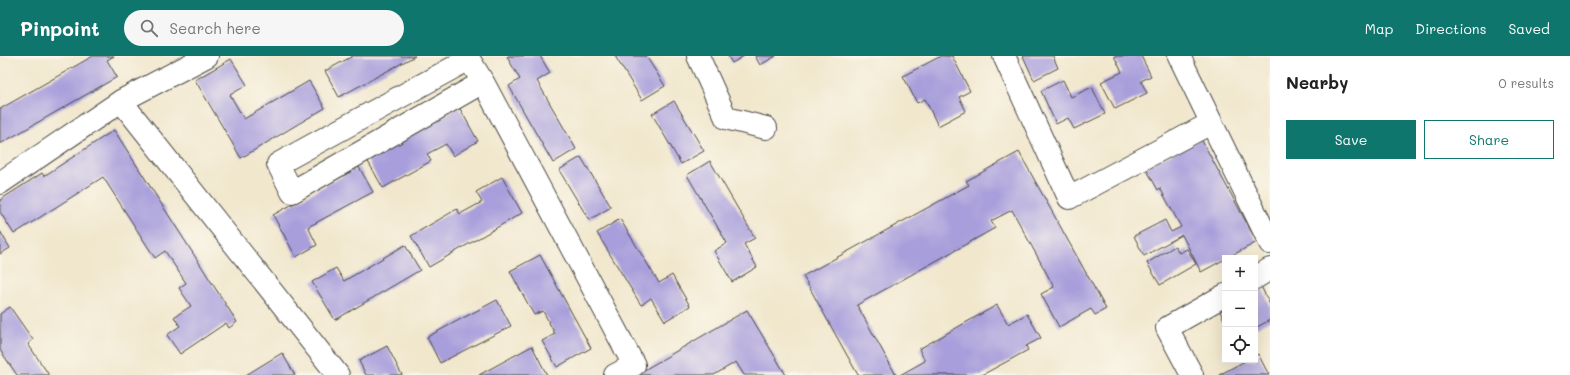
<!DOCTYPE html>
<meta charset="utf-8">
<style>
:root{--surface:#fff;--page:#f6f6f6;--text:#222;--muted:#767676;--line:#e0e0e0;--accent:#0f766e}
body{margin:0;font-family:Mali,sans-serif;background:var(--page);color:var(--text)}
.controls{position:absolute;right:12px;bottom:12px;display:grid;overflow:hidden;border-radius:0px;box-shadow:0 4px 16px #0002}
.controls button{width:36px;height:36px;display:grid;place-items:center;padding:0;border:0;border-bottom:1px solid var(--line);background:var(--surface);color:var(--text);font:20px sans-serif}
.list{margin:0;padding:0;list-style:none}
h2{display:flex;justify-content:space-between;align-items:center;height:52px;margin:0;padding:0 16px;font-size:17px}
h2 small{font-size:13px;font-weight:400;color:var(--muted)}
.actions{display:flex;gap:8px;padding:12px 16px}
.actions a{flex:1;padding:9px 0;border:1px solid var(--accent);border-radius:0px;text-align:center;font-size:14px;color:var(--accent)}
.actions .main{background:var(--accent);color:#fff}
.icon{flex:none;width:22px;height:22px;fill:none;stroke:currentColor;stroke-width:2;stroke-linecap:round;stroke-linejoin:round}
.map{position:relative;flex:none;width:1270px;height:319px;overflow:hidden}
header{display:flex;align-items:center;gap:24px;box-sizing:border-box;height:56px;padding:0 20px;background:var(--accent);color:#fff}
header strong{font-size:19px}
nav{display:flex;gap:22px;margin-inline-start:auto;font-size:14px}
.search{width:280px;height:36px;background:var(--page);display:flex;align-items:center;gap:10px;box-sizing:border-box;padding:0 14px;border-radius:22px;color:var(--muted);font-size:15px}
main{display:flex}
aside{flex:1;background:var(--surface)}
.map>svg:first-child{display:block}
.building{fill:#a89edb}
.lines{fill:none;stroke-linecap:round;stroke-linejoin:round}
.minor-casing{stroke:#494743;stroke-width:24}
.minor{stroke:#fff;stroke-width:22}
</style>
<header>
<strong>Pinpoint</strong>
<div class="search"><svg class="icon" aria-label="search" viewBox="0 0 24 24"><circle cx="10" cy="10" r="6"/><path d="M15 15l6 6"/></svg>Search here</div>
<nav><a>Map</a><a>Directions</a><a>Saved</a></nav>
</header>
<main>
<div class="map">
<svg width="1270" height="319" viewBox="0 0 1270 319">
<rect width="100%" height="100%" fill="#fbf7ec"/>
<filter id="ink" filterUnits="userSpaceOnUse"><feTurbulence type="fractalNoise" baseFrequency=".025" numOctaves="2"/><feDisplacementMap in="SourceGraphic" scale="8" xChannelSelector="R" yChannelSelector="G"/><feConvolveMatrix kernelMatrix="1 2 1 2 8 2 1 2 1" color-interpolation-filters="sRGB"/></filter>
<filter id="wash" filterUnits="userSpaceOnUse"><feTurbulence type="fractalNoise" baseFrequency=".012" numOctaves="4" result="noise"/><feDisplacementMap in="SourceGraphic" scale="16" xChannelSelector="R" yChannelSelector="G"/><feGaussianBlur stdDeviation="0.9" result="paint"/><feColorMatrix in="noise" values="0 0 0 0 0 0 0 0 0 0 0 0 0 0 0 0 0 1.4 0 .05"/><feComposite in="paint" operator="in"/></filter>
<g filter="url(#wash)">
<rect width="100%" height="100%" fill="#f1e7cd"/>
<g id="blocks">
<path class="building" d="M 93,0 L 114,0 L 107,4 L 117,21 L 0,88 L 0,53 Z
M 353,0 L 415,0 L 339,41 L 325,15 Z
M 509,0 L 540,0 L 550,17 L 537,25 L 576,93 L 553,107 L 509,30 L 520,23 L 507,1 Z
M 615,0 L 646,0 L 665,30 L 642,44 Z
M 728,0 L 744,0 L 732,7 Z
M 755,0 L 776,0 L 760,9 Z
M 941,0 L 952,0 L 970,35 L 959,41 L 966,55 L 938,70 L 925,43 L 917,47 L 903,20 Z
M 1023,0 L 1053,0 L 1058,12 L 1034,24 Z
M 1114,0 L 1141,0 L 1151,20 L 1141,25 L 1147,37 L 1115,53 L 1101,26 L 1122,16 Z
M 231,3 L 247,29 L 230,39 L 244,63 L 309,25 L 325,52 L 241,102 L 195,24 Z
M 1063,24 L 1071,41 L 1092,31 L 1105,58 L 1074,73 L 1068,62 L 1056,68 L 1041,35 Z
M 674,45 L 704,95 L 681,108 L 652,58 Z
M 459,51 L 478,85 L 453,100 L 446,88 L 427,98 L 431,105 L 383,132 L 366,102 Z
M 114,74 L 237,266 L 229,272 L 226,267 L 180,298 L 167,279 L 180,270 L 174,261 L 191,250 L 179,232 L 186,227 L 165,195 L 155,202 L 103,121 L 14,178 L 0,156 L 0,144 L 42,117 L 44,120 Z
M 1201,83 L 1257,186 L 1201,216 L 1182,179 L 1144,200 L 1134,180 L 1165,164 L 1171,176 L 1181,171 L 1160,132 L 1158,134 L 1145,111 Z
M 1019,96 L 1106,253 L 1095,259 L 1091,253 L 1059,271 L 1041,238 L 1054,231 L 1012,154 L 991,165 L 995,172 L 857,249 L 896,319 L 858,319 L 803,220 L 969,129 L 966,125 Z
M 581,101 L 611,151 L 589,164 L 559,114 Z
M 710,105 L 755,182 L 744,188 L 757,211 L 732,226 L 714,195 L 727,187 L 687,119 Z
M 359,111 L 373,136 L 308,171 L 317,189 L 296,201 L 273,159 Z
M 502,121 L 522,157 L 429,211 L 411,180 L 457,153 L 460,158 L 482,146 L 476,136 Z
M 620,163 L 659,227 L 672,219 L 690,250 L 665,265 L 651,242 L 641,249 L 597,177 Z
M 0,175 L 10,192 L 0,198 Z
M 405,189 L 420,214 L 335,264 L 312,226 L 336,212 L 344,225 Z
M 1175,190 L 1179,197 L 1187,193 L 1196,208 L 1160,229 L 1147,207 Z
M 540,199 L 591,292 L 557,311 L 542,285 L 555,278 L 543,255 L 534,259 L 510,215 Z
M 1260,228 L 1270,249 L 1270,264 L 1255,272 L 1255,230 Z
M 497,244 L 511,270 L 440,307 L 427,281 Z
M 1225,245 L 1225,266 L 1217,249 Z
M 997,249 L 1008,268 L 1027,258 L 1041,282 L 1026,290 L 1028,294 L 982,319 L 900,319 L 925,305 L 919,293 Z
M 10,251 L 33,284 L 28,288 L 49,319 L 17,319 L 0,294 L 0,258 Z
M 747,254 L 786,319 L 744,319 L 736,306 L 714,319 L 640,319 L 639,317 Z
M 387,290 L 402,319 L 366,319 L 359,305 Z
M 532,290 L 547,319 L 479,319 Z
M 282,297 L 295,319 L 246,319 Z
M 1258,298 L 1269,319 L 1219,319 L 1247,304 L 1255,304 L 1255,300 Z"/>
</g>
</g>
<g filter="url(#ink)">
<use href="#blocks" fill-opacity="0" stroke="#494743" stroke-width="1"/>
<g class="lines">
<defs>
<path id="minor" d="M 467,0 L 483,26 L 292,136 L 278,108 L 469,3
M 698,0 L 726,62 L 766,72
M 1004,0 L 1069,142 L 1211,67
M 1179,0 L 1270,187
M 483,26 L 634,309 L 615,319
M 121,45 L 338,319
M 0,127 L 121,45 L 207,0
M 1255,222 L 1270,213
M 1192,319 L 1167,272 L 1225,239"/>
</defs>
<use href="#minor" class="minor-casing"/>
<use href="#minor" class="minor"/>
</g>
</g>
</svg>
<div class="controls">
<button>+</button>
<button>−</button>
<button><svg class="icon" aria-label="locate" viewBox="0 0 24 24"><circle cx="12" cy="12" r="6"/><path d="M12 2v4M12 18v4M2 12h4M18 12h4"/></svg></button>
</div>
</div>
<aside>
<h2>Nearby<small>0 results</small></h2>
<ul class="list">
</ul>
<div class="actions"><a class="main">Save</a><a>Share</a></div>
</aside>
</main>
